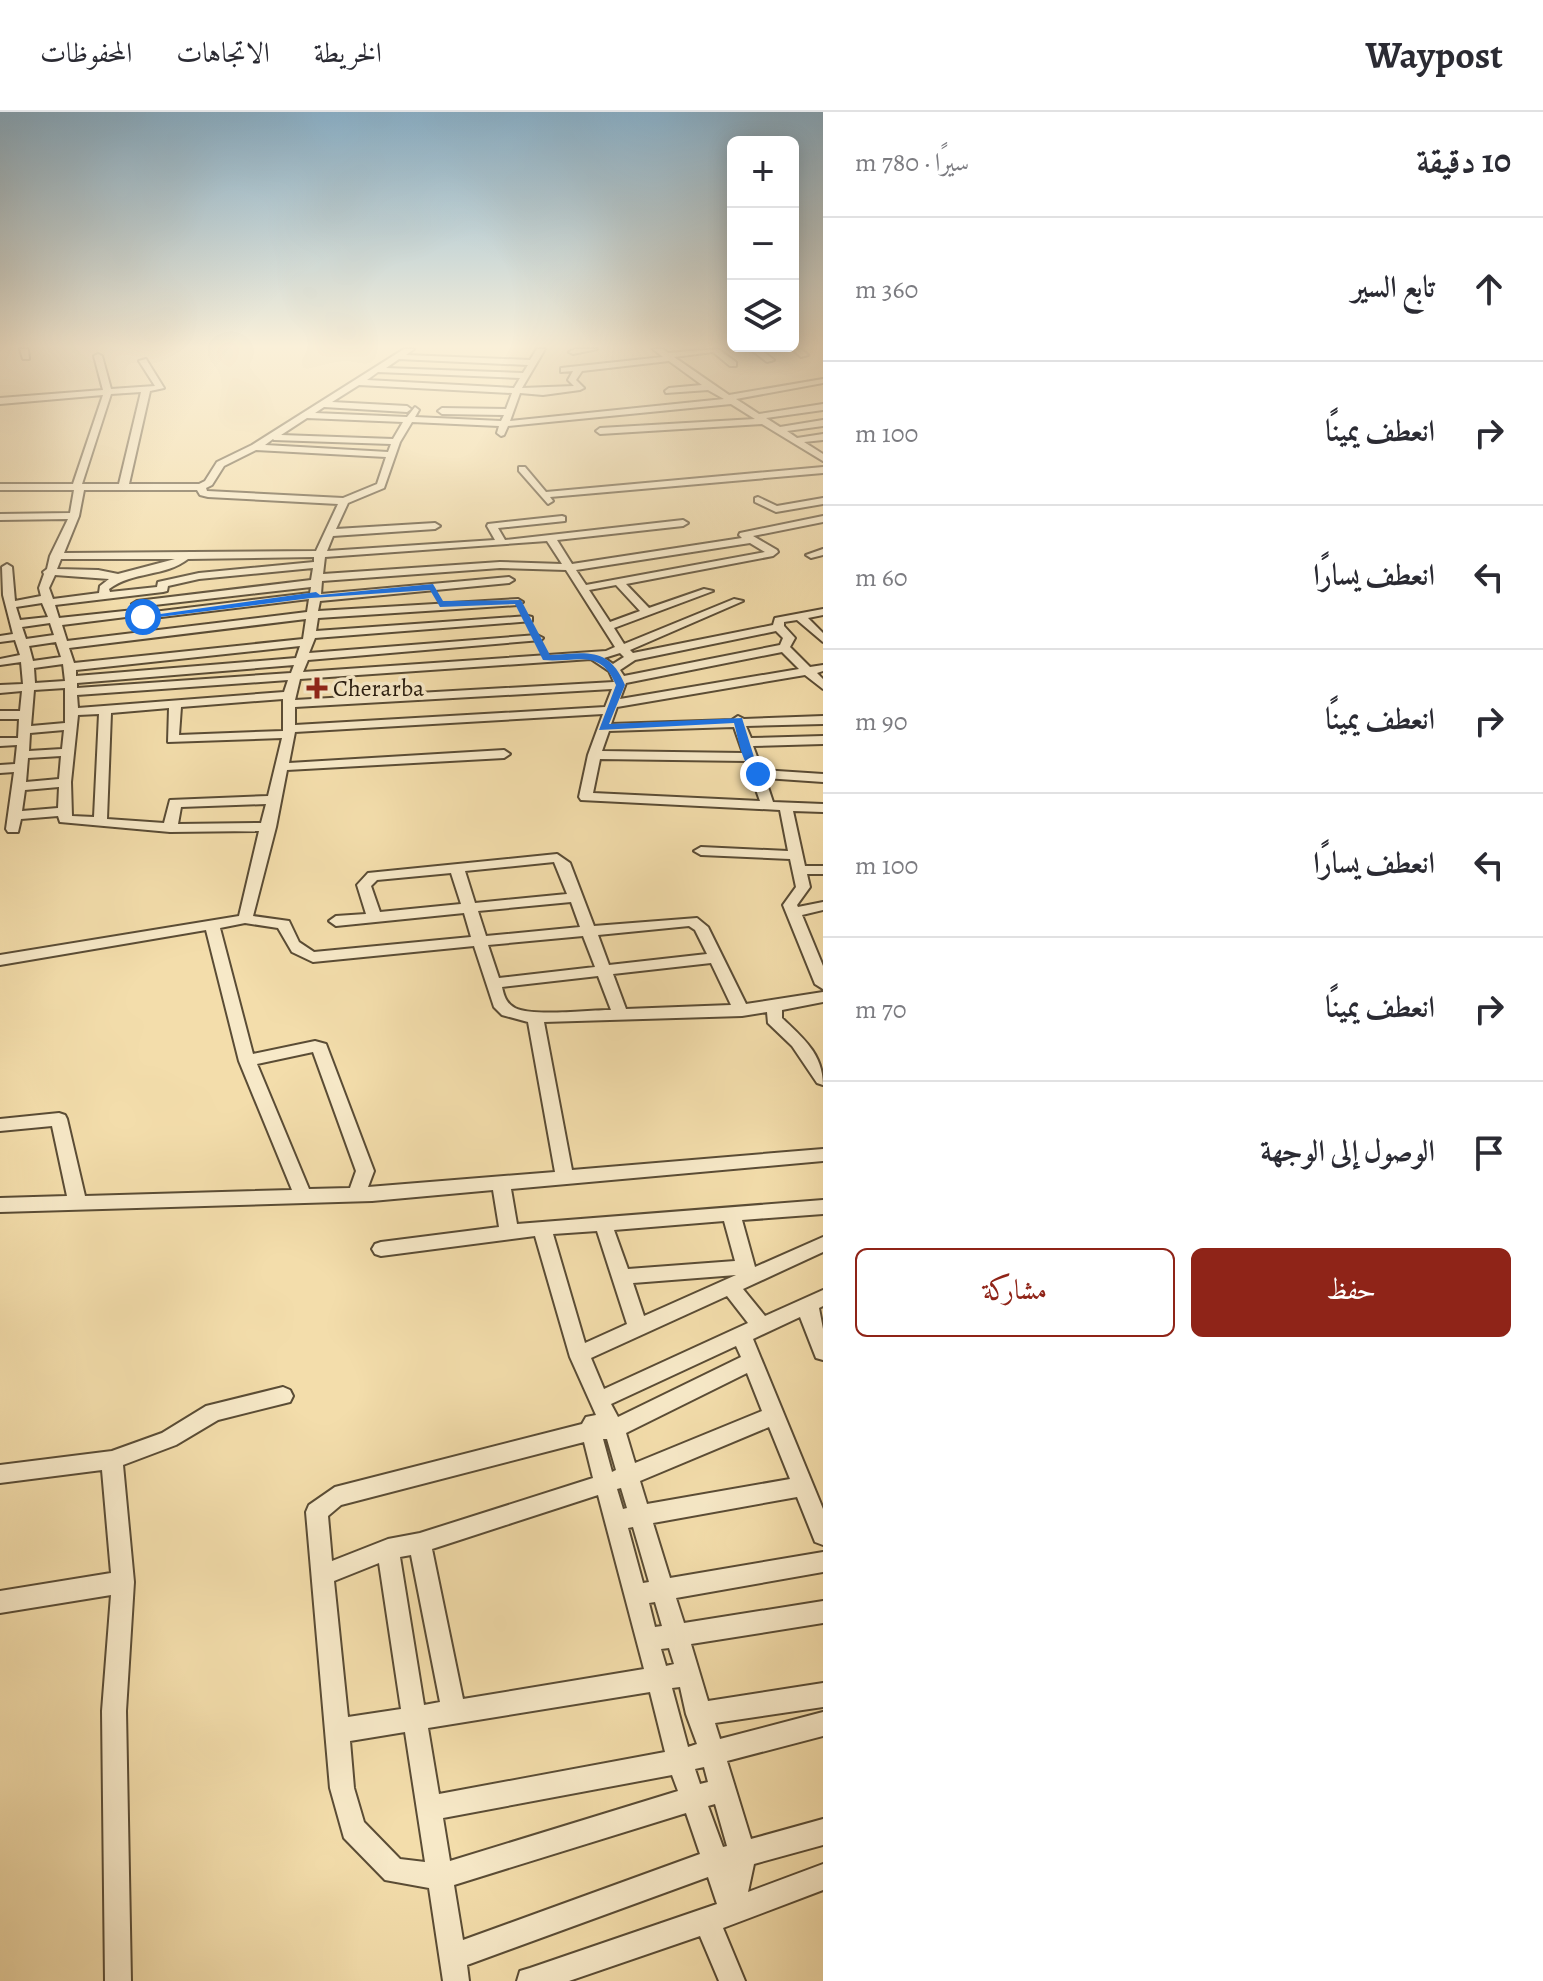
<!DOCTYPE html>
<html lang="ar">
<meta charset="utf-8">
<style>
:root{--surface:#fff;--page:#f7f7f7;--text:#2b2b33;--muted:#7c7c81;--line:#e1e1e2;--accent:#8f2418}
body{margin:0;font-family:Alegreya,Amiri,serif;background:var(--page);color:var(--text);direction:rtl}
.controls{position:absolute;right:24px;top:24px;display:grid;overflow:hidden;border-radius:12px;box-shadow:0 4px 20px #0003}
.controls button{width:72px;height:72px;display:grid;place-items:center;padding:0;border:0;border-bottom:2px solid var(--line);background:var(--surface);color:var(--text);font:40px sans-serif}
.stop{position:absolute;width:24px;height:24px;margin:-18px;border:6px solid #1a73e8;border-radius:50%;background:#fff}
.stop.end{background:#1a73e8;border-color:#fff;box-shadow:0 2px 8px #0008}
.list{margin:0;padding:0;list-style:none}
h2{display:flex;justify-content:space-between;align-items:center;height:104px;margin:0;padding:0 32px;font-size:34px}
h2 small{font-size:26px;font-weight:400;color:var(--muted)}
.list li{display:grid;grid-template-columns:52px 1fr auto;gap:24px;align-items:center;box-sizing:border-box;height:144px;padding:0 32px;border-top:2px solid var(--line)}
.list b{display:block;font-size:30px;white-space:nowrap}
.list em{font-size:26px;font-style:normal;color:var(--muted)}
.actions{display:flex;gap:16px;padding:24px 32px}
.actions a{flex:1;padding:18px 0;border:2px solid var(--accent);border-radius:12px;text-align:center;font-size:28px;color:var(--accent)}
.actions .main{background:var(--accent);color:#fff}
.icon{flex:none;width:44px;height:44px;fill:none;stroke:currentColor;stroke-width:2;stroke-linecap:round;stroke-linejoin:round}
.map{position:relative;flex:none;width:823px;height:1869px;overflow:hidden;direction:ltr}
header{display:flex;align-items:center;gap:48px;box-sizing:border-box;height:112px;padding:0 40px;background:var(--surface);border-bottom:2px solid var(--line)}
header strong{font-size:38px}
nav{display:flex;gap:44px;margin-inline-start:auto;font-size:28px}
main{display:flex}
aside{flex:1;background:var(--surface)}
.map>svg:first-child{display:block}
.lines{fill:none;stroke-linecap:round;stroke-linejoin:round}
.minor-casing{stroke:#5a4c35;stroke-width:4}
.minor{fill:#f7e9c8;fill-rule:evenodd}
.route{fill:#1a73e8}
.poi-dot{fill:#8f2418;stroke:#f7e9c8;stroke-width:3}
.labels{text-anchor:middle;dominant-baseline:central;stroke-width:7;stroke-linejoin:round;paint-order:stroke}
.far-poi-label{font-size:24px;fill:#271b0e;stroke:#f7e9c8;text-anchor:start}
</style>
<header>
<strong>Waypost</strong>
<nav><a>الخريطة</a><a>الاتجاهات</a><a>المحفوظات</a></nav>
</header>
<main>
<aside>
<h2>10 دقيقة<small>سيرًا · 780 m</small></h2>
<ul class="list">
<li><svg class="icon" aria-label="ahead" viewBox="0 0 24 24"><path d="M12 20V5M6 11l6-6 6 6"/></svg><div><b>تابع السير</b></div><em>360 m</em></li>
<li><svg class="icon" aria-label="right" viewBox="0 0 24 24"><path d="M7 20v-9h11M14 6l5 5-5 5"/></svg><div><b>انعطف يمينًا</b></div><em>100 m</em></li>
<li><svg class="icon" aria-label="left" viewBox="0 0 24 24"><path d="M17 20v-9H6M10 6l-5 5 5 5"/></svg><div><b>انعطف يسارًا</b></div><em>60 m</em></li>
<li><svg class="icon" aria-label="right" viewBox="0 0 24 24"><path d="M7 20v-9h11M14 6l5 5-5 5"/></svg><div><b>انعطف يمينًا</b></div><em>90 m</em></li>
<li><svg class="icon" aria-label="left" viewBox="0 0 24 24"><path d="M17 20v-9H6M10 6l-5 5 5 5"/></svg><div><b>انعطف يسارًا</b></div><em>100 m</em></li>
<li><svg class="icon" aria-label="right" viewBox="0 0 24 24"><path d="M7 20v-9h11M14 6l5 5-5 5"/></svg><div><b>انعطف يمينًا</b></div><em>70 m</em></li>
<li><svg class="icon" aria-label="arrive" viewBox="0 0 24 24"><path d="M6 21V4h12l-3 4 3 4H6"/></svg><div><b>الوصول إلى الوجهة</b></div></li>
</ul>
<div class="actions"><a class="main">حفظ</a><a>مشاركة</a></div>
</aside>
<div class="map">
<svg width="823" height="1869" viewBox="0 0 823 1869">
<rect width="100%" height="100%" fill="#f3ddab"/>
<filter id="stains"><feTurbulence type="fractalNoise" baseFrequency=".0025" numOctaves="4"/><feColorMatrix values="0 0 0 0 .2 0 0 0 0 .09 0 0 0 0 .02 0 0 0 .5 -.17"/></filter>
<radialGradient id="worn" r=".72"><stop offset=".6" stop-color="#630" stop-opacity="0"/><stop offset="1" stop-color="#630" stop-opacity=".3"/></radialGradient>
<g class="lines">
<defs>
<path id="minor" d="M 20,237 L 28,237 L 29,247 L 23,247 Z
M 404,237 L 414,237 L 406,243 L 530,248 L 537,237 L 545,237 L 522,276 L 574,274 L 568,268 L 573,259 L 561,260 L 561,256 L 663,245 L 653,237 L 663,237 L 668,241 L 718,237 L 736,250 L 736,254 L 730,254 L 713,240 L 674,245 L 729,283 L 823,267 L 823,271 L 736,287 L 759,302 L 823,292 L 823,298 L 766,306 L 780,315 L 823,308 L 823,314 L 787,319 L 797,326 L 823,322 L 823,328 L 804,330 L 823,342 L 823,349 L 762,312 L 600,322 L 596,319 L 600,316 L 755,307 L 731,292 L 508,314 L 504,323 L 501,324 L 497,321 L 499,314 L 412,310 L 400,330 L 384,376 L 348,391 L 336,417 L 435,411 L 440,414 L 435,417 L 333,424 L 327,439 L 495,428 L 487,414 L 488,412 L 562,404 L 565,405 L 565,409 L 498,416 L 505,428 L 683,408 L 688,411 L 683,414 L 557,428 L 572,452 L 742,426 L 739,423 L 740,421 L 823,404 L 823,410 L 753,424 L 777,438 L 778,440 L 773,444 L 626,472 L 649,496 L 704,477 L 713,479 L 614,516 L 624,532 L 734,487 L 743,489 L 630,538 L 633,541 L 773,513 L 775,506 L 823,497 L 823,503 L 808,506 L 823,521 L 823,530 L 797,508 L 784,510 L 784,514 L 795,526 L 790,535 L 810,555 L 823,553 L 823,559 L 817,561 L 823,567 L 823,577 L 805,563 L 617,595 L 611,612 L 732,608 L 738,604 L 744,607 L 823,604 L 823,612 L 746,614 L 751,626 L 823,624 L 823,632 L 753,634 L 762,658 L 823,662 L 823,670 L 765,666 L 773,690 L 823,692 L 823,700 L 793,699 L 805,754 L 823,754 L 823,762 L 807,762 L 810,775 L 797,793 L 798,795 L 823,790 L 823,798 L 802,803 L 823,854 L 823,877 L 815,872 L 783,793 L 796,775 L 790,747 L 701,743 L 694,739 L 701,735 L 788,739 L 780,698 L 581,688 L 579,685 L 588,643 L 603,602 L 295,620 L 289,651 L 504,638 L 510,642 L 504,646 L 287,658 L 276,715 L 253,804 L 289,809 L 299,830 L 314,840 L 471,825 L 464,801 L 336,814 L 329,809 L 336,804 L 366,802 L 357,773 L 368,761 L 557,742 L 570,751 L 594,814 L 697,806 L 708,815 L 746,892 L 823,880 L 823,890 L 782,898 L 782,906 C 803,926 823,942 823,973 L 817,971 L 792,934 L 768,911 L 767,900 L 742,904 L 544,910 L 572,1058 L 823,1037 L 823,1049 L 511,1077 L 517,1112 L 823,1088 L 823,1102 L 742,1108 L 755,1155 L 823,1125 L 823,1140 L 743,1177 L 765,1204 L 823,1178 L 823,1194 L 819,1196 L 823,1217 L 823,1248 L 816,1246 L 800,1205 L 753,1227 L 823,1397 L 823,1433 L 815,1430 L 797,1385 L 653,1411 L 670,1466 L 823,1440 L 823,1460 L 676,1486 L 684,1511 L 823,1489 L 823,1511 L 691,1532 L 708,1589 L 823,1571 L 823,1595 L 715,1611 L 720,1627 L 823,1600 L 823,1624 L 727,1649 L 751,1727 L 823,1707 L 823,1733 L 754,1752 L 748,1780 L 823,1752 L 823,1778 L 723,1816 L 745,1869 L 719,1869 L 700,1824 L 569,1869 L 517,1869 L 520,1859 L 530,1856 L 717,1792 L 708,1765 L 467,1853 L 469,1869 L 443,1869 L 429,1776 L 385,1768 L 344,1726 L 330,1676 L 306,1400 L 309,1393 L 335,1375 L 582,1312 L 586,1305 L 596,1303 L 570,1245 L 535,1124 L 381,1144 L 375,1142 L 372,1137 L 375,1132 L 381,1130 L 499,1115 L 493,1078 L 372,1089 L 0,1100 L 0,1086 L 67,1084 L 52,1014 L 0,1019 L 0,1007 L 59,1001 L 65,1003 L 67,1007 L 85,1084 L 292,1078 L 239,949 L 206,818 L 0,853 L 0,843 L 239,804 L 259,719 L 170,720 L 60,710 L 58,704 L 21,707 L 18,720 L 8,720 L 6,717 L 14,660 L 0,661 L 0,653 L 15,652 L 17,633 L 0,634 L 0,626 L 18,626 L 19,607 L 0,607 L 0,599 L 20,599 L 22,579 L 0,581 L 0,573 L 23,572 L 21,550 L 0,553 L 0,547 L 20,543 L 15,528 L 0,530 L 0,524 L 13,522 L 3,483 L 2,455 L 7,452 L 12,455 L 15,489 L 41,484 L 39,476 L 44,462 L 43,460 L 47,457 L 50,444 L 68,407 L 0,408 L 0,402 L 70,401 L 74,378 L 0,378 L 0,372 L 73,372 L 103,283 L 0,292 L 0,286 L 103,278 L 94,244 L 98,242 L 102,244 L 111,277 L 155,274 L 139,249 L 146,247 L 164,276 L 150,279 L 129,372 L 199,372 L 205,369 L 217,350 L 252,333 ZM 399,247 L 528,253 L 523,261 L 386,256 ZM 669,249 L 702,273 L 669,276 L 665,279 L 666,281 L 708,278 L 724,287 L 510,309 L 520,281 L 543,283 L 580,278 L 584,276 L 576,268 L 582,259 ZM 378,260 L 520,266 L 514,276 L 367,268 ZM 359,273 L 512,281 L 506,297 L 442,296 L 438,299 L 442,302 L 504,303 L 501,309 L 415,305 L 419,298 L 415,295 L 407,305 L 315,301 L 324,295 L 407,300 L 411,297 L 407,294 L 332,290 ZM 141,280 L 119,372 L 82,372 L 111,282 ZM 307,306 L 403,310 L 393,327 L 281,323 ZM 273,327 L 274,328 L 391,332 L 388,340 L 265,333 ZM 256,338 L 386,345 L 377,372 L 343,386 L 207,379 L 206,376 L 212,373 L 224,354 ZM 84,378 L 197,378 L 200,383 L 208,385 L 338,392 L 316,439 L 64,441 L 79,404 ZM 547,429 L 562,452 L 500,450 L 323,462 L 325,445 ZM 750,431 L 765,440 L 586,473 L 576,458 ZM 314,445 L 314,450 L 199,461 L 158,470 L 157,475 L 110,480 L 109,477 C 133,459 165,465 188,447 ZM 61,447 L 175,447 L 118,462 L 98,458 L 57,457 ZM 313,456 L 311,468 L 137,489 L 132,492 L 137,495 L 311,475 L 310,481 L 145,501 L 134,498 L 59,506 L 55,493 L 163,480 L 167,479 L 168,474 L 199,467 ZM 500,456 L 566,458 L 615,535 L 606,539 L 303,560 L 308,548 L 541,528 L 543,526 L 537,523 L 309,541 L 315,526 L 532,509 L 532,505 L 528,504 L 316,519 L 318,506 L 518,493 L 523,490 L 518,487 L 318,499 L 320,489 L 509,471 L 514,468 L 509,465 L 321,482 L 322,469 ZM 55,463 L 109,467 L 100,474 L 99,481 L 53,487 L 49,476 ZM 616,473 L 640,499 L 610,510 L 589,478 ZM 309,487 L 307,500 L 67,529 L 62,513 L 134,504 L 145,507 ZM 42,491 L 48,505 L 20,508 L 16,495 ZM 306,507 L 303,527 L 74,551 L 69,536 ZM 50,511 L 54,523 L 26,527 L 22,515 ZM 776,519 L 783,526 L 780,533 L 624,564 L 620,558 L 635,548 ZM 56,530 L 61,545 L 33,549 L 29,534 ZM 300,534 L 296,546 L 76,564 L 76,558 ZM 782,540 L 799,557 L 620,587 L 626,571 ZM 620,541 L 624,545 L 613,552 L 604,546 ZM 591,547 L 609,559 L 614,570 L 295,588 L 300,567 ZM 63,552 L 65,569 L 35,571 L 34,556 ZM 294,553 L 291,561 L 77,576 L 77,571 ZM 288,568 L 284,580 L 78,596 L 77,583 ZM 65,576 L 65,611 L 31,614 L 34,578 ZM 612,577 L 605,595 L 295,613 L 295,595 ZM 283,587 L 283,619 L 179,623 L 181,595 ZM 169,596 L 168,630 L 282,626 L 268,684 L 170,688 L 164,711 L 107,707 L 111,601 ZM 99,602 L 94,705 L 72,704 L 71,670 L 78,603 ZM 734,615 L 743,641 L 602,639 L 609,619 ZM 64,618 L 62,637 L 29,639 L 30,621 ZM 61,644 L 59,667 L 26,670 L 28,646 ZM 600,647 L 746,649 L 760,689 L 593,681 ZM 59,675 L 58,696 L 22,699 L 25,678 ZM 266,692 L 261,711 L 178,712 L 181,695 ZM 554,750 L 567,782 L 475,791 L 465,759 ZM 451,761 L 461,792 L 380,800 L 371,774 L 377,768 ZM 571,790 L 580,815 L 486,824 L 478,799 ZM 245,811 L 278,816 L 292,840 L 313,850 L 474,834 L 494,895 L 502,903 L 528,910 L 555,1060 L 368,1075 L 374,1059 L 326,932 L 315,929 L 253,942 L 220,816 ZM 689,814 L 695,818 L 707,842 L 609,853 L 598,823 ZM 583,824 L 595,855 L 499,866 L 488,833 ZM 711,851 L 731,893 L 626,897 L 613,862 ZM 598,864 L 611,898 C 589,898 533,905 515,896 C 506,891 504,884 502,875 ZM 313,940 L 356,1059 L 350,1076 L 309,1077 L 257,952 ZM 724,1109 L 735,1149 L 628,1157 L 614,1118 ZM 597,1119 L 627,1212 L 585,1231 L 553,1122 ZM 736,1163 L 644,1204 L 633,1171 ZM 727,1184 L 748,1211 L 604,1277 L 591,1246 ZM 736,1234 L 741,1245 L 618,1305 L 611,1292 ZM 747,1261 L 762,1299 L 635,1351 L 626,1321 ZM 769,1315 L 790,1367 L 647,1392 L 640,1369 ZM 603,1327 L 607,1327 L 616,1358 L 612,1360 ZM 584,1330 L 593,1366 L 420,1421 L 388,1427 L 332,1449 L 328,1404 L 341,1393 ZM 621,1376 L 627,1396 L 623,1397 L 617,1377 ZM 598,1383 L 644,1557 L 463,1587 L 432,1437 ZM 633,1415 L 649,1470 L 643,1471 L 628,1416 ZM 411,1443 L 440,1590 L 424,1593 L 400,1445 ZM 379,1451 L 401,1597 L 348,1605 L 334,1469 ZM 655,1490 L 662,1514 L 655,1515 L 649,1491 ZM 669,1536 L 674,1552 L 666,1554 L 661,1537 ZM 680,1575 L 686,1602 L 697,1632 L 688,1635 L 672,1576 ZM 650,1580 L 665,1640 L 439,1682 L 428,1616 ZM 405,1620 L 425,1750 L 400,1747 L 364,1710 L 354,1676 L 350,1629 ZM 704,1655 L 708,1670 L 700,1672 L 695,1657 ZM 672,1663 L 678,1679 L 450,1749 L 443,1706 ZM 715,1692 L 727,1734 L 723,1735 L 708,1694 ZM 686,1701 L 700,1742 L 463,1828 L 454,1773 Z
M 575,237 L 597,237 L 573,242 L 569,240 Z
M 750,237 L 760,237 L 774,248 L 767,250 Z
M 792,237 L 801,237 L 808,243 L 801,245 Z
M 519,355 L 525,355 L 546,380 L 823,355 L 823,361 L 550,385 L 553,389 L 548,392 L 519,359 Z
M 758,385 L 777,394 L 823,386 L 823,392 L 776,400 L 755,390 L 755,386 Z
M 823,437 L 823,443 L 811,446 L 806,443 Z
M 283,1275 L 290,1278 L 293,1284 L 290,1290 L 218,1308 L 176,1333 L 123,1353 L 134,1470 L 126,1599 L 131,1869 L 105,1869 L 102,1599 L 111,1483 L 0,1501 L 0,1479 L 111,1461 L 102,1358 L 0,1371 L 0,1353 L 112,1339 L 162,1321 L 206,1294 Z"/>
</defs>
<use href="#minor" class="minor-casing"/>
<use href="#minor" class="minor"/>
</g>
<linearGradient id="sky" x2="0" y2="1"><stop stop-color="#8ab6d3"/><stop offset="0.47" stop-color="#faf0d9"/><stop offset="1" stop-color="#faf0d9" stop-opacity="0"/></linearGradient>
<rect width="823" height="499" fill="url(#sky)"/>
<path class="route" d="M 433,472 L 443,489 L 521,488 L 550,543 C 586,541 609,534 625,573 L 609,612 L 742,606 L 754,645 L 763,662 L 758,665 C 742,655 739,629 734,611 L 599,618 L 616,573 C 600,535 576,551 543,548 L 515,492 L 440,495 L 430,478 L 311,486 L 143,507 L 139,505 L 316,480 L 320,483 Z"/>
<path class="poi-dot" d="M313 564h8v8h8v8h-8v8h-8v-8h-8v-8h8z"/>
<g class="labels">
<g class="far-poi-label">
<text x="333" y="576">Cherarba</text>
</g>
</g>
<rect width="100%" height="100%" filter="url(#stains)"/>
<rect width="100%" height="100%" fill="url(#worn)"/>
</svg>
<div class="controls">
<button>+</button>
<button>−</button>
<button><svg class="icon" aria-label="layers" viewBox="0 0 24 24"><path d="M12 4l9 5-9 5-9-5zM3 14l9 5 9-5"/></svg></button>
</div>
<div class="stop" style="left:143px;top:505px"></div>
<div class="stop end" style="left:758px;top:662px"></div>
</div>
</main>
